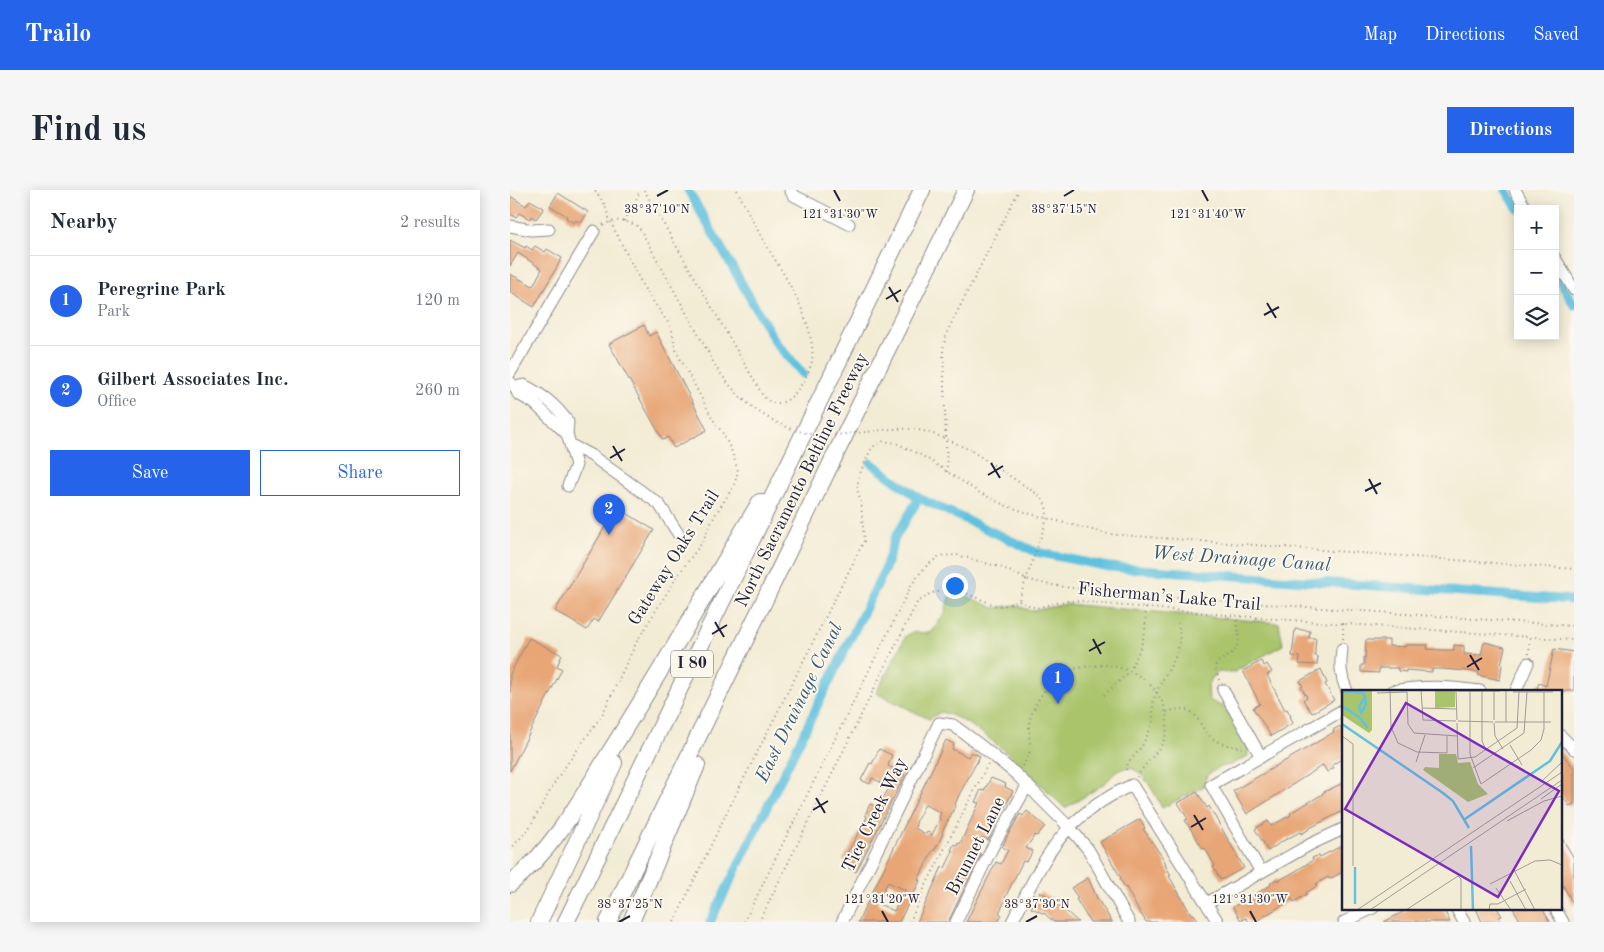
<!DOCTYPE html>
<meta charset="utf-8">
<style>
:root{--surface:#fff;--page:#f6f6f7;--text:#1f2937;--muted:#747a83;--line:#e0e1e3;--accent:#2563eb}
body{margin:0;font-family:"Old Standard TT",serif;background:var(--page);color:var(--text)}
.controls{position:absolute;right:15px;top:15px;display:grid;overflow:hidden;border-radius:0px;box-shadow:0 2px 12px #0003}
.controls button{width:45px;height:45px;display:grid;place-items:center;padding:0;border:0;border-bottom:1px solid var(--line);background:var(--surface);color:var(--text);font:25px sans-serif}
.you{position:absolute;left:444px;top:395px;width:18px;height:18px;margin:-12px;border:4px solid #fff;border-radius:50%;background:#1a73e8;box-shadow:0 0 0 8px #1a73e833}
.badge{display:grid;place-items:center;width:32px;height:32px;border-radius:50%;background:var(--accent);color:#fff;font-size:16px;font-weight:700}
.pin{position:absolute;translate:-50% -41px;filter:drop-shadow(0 1px 2px #0008)}
.pin::after{content:'';position:absolute;top:26px;width:18px;height:15px;background:inherit;clip-path:polygon(0 0,100% 0,50% 100%)}
.list{margin:0;padding:0;list-style:none}
h2{display:flex;justify-content:space-between;align-items:center;height:65px;margin:0;padding:0 20px;font-size:21px}
h2 small{font-size:16px;font-weight:400;color:var(--muted)}
.list li{display:grid;grid-template-columns:32px 1fr auto;gap:15px;align-items:center;box-sizing:border-box;height:90px;padding:0 20px;border-top:1px solid var(--line)}
.list b{display:block;font-size:19px;white-space:nowrap}
.list p{margin:0;font-size:16px;white-space:nowrap;color:var(--muted)}
.list em{font-size:16px;font-style:normal;color:var(--muted)}
.actions{display:flex;gap:10px;padding:15px 20px}
.actions a{flex:1;padding:11px 0;border:1px solid var(--accent);border-radius:0px;text-align:center;font-size:18px;color:var(--accent)}
.actions .main{background:var(--accent);color:#fff}
.icon{flex:none;width:28px;height:28px;fill:none;stroke:currentColor;stroke-width:2;stroke-linecap:round;stroke-linejoin:round}
.map{position:relative;flex:none;width:1064px;height:732px;overflow:hidden;border-radius:0px}
header{display:flex;align-items:center;gap:30px;box-sizing:border-box;height:70px;padding:0 25px;background:var(--accent);color:#fff}
header strong{font-size:24px}
nav{display:flex;gap:28px;margin-inline-start:auto;font-size:18px}
.intro{display:flex;align-items:center;justify-content:space-between;box-sizing:border-box;height:120px;padding:0 30px}
h1{margin:0;font-size:35px}
.button{padding:12px 22px;border-radius:0px;background:var(--accent);color:#fff;font-size:18px;font-weight:700}
main{display:flex;gap:30px;padding:0 30px}
aside{flex:1;background:var(--surface);border-radius:0px;box-shadow:0 2px 12px #0003}
.map>svg:first-child{display:block}
.green{fill:#a9c46a;stroke:#667352}
.lines{fill:none;stroke-linecap:round;stroke-linejoin:round}
.canal{stroke:#61c1df;stroke-width:9}
.building{fill:#e8a676;fill-rule:evenodd}
.minor-casing{stroke:#8a8788;stroke-width:13}
.highway-casing{stroke:#8a8788;stroke-width:18}
.path{stroke:#8a8788;stroke-width:2;stroke-dasharray:1 4;stroke-linecap:butt}
.minor{stroke:#fff;stroke-width:11}
.highway{stroke:#fff;stroke-width:16}
.path-bridge{stroke:#8a8788;stroke-width:2;stroke-dasharray:1 4;stroke-linecap:butt}
.ticks{fill:none;stroke:#22223b;stroke-width:2}
.labels{text-anchor:middle;dominant-baseline:central;stroke-width:4;stroke-linejoin:round;paint-order:stroke}
.shield{fill:#fbf7ec;stroke:#636270;stroke-width:1}
.shield-label{font-size:16px;font-weight:bold;fill:#22223b}
.street-label{font-size:18px;fill:#22223b;stroke:#fbf7ec}
.water-label{font-size:19px;font-style:italic;fill:#385a74;stroke:#fbf7ec}
.inset-river{fill:none;stroke:#61c1df;stroke-width:2.5}
.inset-road{fill:none;stroke:#9f9b97;stroke-width:1}
.view{fill:#7b2cbf;fill-opacity:0.15;stroke:#7b2cbf;stroke-width:2.5}
.inset-edge{fill:none;stroke:#22223b;stroke-width:2.5}
.ticks-label{font-size:12px;text-anchor:middle;fill:#22223b;stroke:#fbf7ec;stroke-width:4;stroke-linejoin:round;paint-order:stroke}
</style>
<header>
<strong>Trailo</strong>
<nav><a>Map</a><a>Directions</a><a>Saved</a></nav>
</header>
<div class="intro"><h1>Find us</h1><a class="button">Directions</a></div>
<main>
<aside>
<h2>Nearby<small>2 results</small></h2>
<ul class="list">
<li><span class="badge">1</span><div><b>Peregrine Park</b><p>Park</p></div><em>120 m</em></li>
<li><span class="badge">2</span><div><b>Gilbert Associates Inc.</b><p>Office</p></div><em>260 m</em></li>
</ul>
<div class="actions"><a class="main">Save</a><a>Share</a></div>
</aside>
<div class="map">
<svg width="1064" height="732" viewBox="0 0 1064 732">
<rect width="100%" height="100%" fill="#fbf7ec"/>
<filter id="ink" filterUnits="userSpaceOnUse"><feTurbulence type="fractalNoise" baseFrequency=".02" numOctaves="2"/><feDisplacementMap in="SourceGraphic" scale="10" xChannelSelector="R" yChannelSelector="G"/><feConvolveMatrix kernelMatrix="1 2 1 2 8 2 1 2 1" color-interpolation-filters="sRGB"/></filter>
<filter id="wash" filterUnits="userSpaceOnUse"><feTurbulence type="fractalNoise" baseFrequency=".0096" numOctaves="4" result="noise"/><feDisplacementMap in="SourceGraphic" scale="20" xChannelSelector="R" yChannelSelector="G"/><feGaussianBlur stdDeviation="1.12" result="paint"/><feColorMatrix in="noise" values="0 0 0 0 0 0 0 0 0 0 0 0 0 0 0 0 0 1.4 0 .05"/><feComposite in="paint" operator="in"/></filter>
<g filter="url(#wash)">
<rect width="100%" height="100%" fill="#f3ecd5"/>
<path class="green" d="M 440,403 L 452,404 L 484,418 L 505,415 L 522,421 L 556,414 L 769,433 L 773,455 L 724,482 L 707,482 L 698,494 L 699,510 L 717,519 L 738,554 L 738,566 L 720,575 L 710,577 L 697,585 L 693,597 L 652,618 C 645,605 630,569 610,580 C 603,583 601,588 595,593 C 583,602 568,610 555,618 C 524,589 472,532 431,522 L 419,529 L 366,503 L 396,446 L 403,442 L 421,443 L 435,423 Z"/>
<g class="lines">
<path class="canal" d="M 178,0 L 266,153 L 293,184
M 996,0 L 1008,19
M 1045,83 L 1064,115
M 361,273 L 409,308 L 526,362 L 599,377 L 1064,410
M 200,732 L 375,379 L 385,348 L 409,308"/>
</g>
<g id="blocks">
<path class="building" d="M 48,3 L 78,22 L 71,33 L 66,30 L 64,33 L 56,28 L 57,26 L 40,16 Z
M 0,6 L 16,16 L 20,10 L 34,18 L 26,29 L 21,26 L 20,29 L 9,23 L 6,27 L 0,24 Z
M 0,50 L 15,58 L 16,56 L 22,60 L 25,56 L 35,62 L 37,59 L 52,68 L 24,117 L 0,102 L 0,84 L 23,96 L 32,79 L 8,63 L 0,76 Z
M 134,135 L 139,146 L 146,142 L 197,240 L 164,258 L 158,247 L 153,250 L 99,154 Z
M 113,321 L 144,340 L 88,432 L 84,429 L 77,440 L 45,421 L 101,327 L 106,331 Z
M 785,439 L 800,441 L 799,448 L 806,448 L 805,459 L 805,466 L 808,467 L 807,475 L 789,474 L 790,467 L 782,466 Z
M 19,448 L 52,465 L 47,476 L 52,479 L 0,581 L 0,484 Z
M 856,450 L 879,450 L 879,456 L 895,457 L 896,455 L 918,455 L 917,459 L 932,460 L 944,460 L 944,455 L 954,456 L 954,464 L 971,465 L 974,452 L 995,457 L 991,474 L 992,474 L 990,490 L 968,485 L 969,482 L 932,479 L 922,479 L 922,482 L 896,480 L 896,482 L 888,481 L 888,478 L 869,478 L 869,483 L 851,482 L 851,475 L 854,475 L 854,467 L 855,468 Z
M 1044,459 L 1064,462 L 1064,501 L 1026,501 L 1029,493 L 1036,496 Z
M 751,471 L 754,476 L 757,474 L 762,482 L 757,485 L 775,520 L 777,519 L 781,526 L 780,526 L 783,533 L 761,546 L 743,518 L 750,514 L 733,481 Z
M 811,479 L 817,493 L 815,494 L 824,510 L 802,523 L 793,510 L 797,507 L 791,497 L 793,496 L 790,491 Z
M 830,536 L 833,542 L 833,568 L 822,575 L 824,578 L 817,582 L 813,575 L 737,624 L 723,601 L 799,557 L 824,542 L 823,540 Z
M 436,550 L 444,554 L 442,559 L 458,567 L 461,562 L 470,566 L 450,603 L 445,614 L 446,615 L 432,642 L 433,643 L 428,654 L 424,661 L 423,660 L 408,690 L 410,691 L 389,732 L 348,732 ZM 415,614 L 431,623 L 429,628 L 430,629 L 422,645 L 418,642 L 415,644 L 405,638 L 407,630 ZM 378,692 L 395,700 L 384,721 L 367,713 Z
M 369,559 L 382,565 L 378,576 L 395,585 L 346,682 L 338,678 L 340,673 L 333,670 L 355,632 L 357,626 L 355,625 L 360,614 L 367,617 L 380,597 L 362,588 L 360,594 L 351,590 L 360,573 L 362,574 Z
M 1050,561 L 1064,578 L 1064,614 L 1059,616 L 1050,602 Z
M 481,588 L 496,594 L 495,597 L 503,601 L 478,650 L 472,647 L 467,655 L 464,661 L 471,664 L 438,732 L 407,732 L 432,677 L 435,678 L 443,661 L 441,660 L 444,654 L 447,656 L 448,653 L 450,654 L 469,613 L 465,612 L 471,600 L 474,601 Z
M 833,593 L 833,621 L 798,639 L 798,640 L 791,644 L 790,642 L 771,652 L 758,661 L 745,639 L 758,631 L 761,636 L 781,625 L 780,623 L 813,604 L 812,603 Z
M 687,602 L 697,618 L 699,616 L 708,632 L 734,678 L 711,690 L 703,677 L 705,676 L 695,658 L 693,659 L 675,630 L 678,629 L 668,613 Z
M 517,621 L 535,636 L 527,646 L 525,645 L 516,658 L 523,661 L 518,670 L 516,672 L 513,671 L 507,683 L 495,708 L 496,709 L 489,723 L 492,725 L 488,732 L 456,732 L 486,672 L 491,674 L 498,660 L 492,657 L 498,645 L 510,624 L 513,626 Z
M 630,629 L 635,638 L 633,639 L 653,668 L 656,674 L 655,675 L 661,685 L 659,686 L 678,719 L 682,725 L 684,724 L 689,732 L 636,732 L 626,716 L 616,697 L 615,698 L 610,689 L 611,688 L 590,652 Z
M 1050,645 L 1064,668 L 1064,715 L 1050,690 Z
M 833,655 L 833,682 L 819,689 L 818,687 L 806,694 L 807,696 L 796,703 L 797,704 L 784,712 L 782,709 L 745,732 L 739,732 L 736,728 L 731,731 L 723,717 L 761,695 L 760,693 L 767,689 L 768,691 L 784,682 L 803,670 L 802,668 L 809,665 L 810,667 Z
M 578,688 L 587,708 L 602,732 L 580,732 L 566,709 L 568,708 L 561,698 Z
M 530,702 L 549,712 L 556,719 L 555,720 L 568,732 L 544,732 L 535,724 L 521,718 Z
M 900,718 L 933,718 L 940,732 L 874,732 Z
M 966,718 L 987,718 L 992,726 L 989,727 L 991,732 L 972,732 Z
M 1003,718 L 1032,718 L 1040,732 L 1011,732 Z"/>
</g>
</g>
<g filter="url(#ink)">
<use href="#blocks" fill-opacity="0" stroke="#8a8788" stroke-width="1"/>
<g class="lines">
<defs>
<path id="minor" d="M 280,0 L 283,5 L 339,34
M 1005,0 L 1016,19
M 0,36 L 22,40 L 39,39
M 1045,68 L 1064,100
M 0,183 L 84,41
M 0,192 L 5,197 L 8,204 L 24,213 L 57,244
M 5,197 L 14,195 C 33,205 45,214 58,232 L 57,244 L 66,275 L 58,296
M 61,255 L 82,266 L 149,314 L 169,345
M 832,459 C 830,474 830,486 837,501
M 713,500 L 751,567
M 882,501 C 914,495 939,497 970,501
M 1006,501 L 1018,473
M 1050,545 L 1064,559
M 751,682 L 701,595 L 833,520
M 697,713 L 801,654 L 833,639
M 946,718 L 954,732
M 1045,718 L 1053,732
M 332,732 L 429,533 L 443,535 L 470,555 L 506,584 L 559,637 L 578,659 L 619,732
M 446,732 L 482,658 L 517,596
M 502,732 C 535,667 551,627 622,595 L 708,732
M 834,732 L 863,718"/>
<path id="highway" d="M 0,694 C 44,659 71,609 100,562 C 152,480 200,396 250,312
M 29,732 L 104,573
M 56,732 L 412,0
M 98,732 L 329,257 L 456,0
M 121,732 L 187,575"/>
</defs>
<use href="#minor" class="minor-casing"/>
<use href="#highway" class="highway-casing"/>
<path class="path" d="M 134,0 L 248,197 C 250,201 253,207 256,209 C 278,226 298,187 302,171 C 304,160 300,144 297,133 C 287,103 268,75 252,48 C 243,32 235,16 227,0
M 114,31 L 126,10 L 130,0
M 93,35 C 106,28 116,30 129,37 L 198,162
M 462,261 L 530,306 C 537,315 538,321 536,332 L 509,410
M 437,282 L 433,159 L 437,142 L 509,0
M 833,449 L 833,433
M 1019,464 L 1020,447
M 709,490 L 705,476 C 709,470 713,469 718,466 C 734,456 728,440 726,425
M 594,505 L 620,481 L 630,459 L 635,442 L 636,417
M 657,522 C 690,511 685,535 702,548 C 711,555 722,556 732,558
M 512,576 C 524,561 519,555 519,537 C 519,521 535,496 549,486 C 557,480 570,477 581,476 C 586,476 591,475 596,475 C 601,475 606,477 611,478 C 639,486 662,512 656,543 C 653,560 635,572 627,587
M 616,580 C 617,570 628,564 633,554 C 636,547 642,537 643,529 C 643,522 642,516 644,509 C 653,480 676,467 668,433
M 0,660 L 19,638 L 48,587 L 92,525 L 127,451 L 168,385 L 191,354 L 205,325 L 224,296 L 228,281 L 222,262 L 214,245 L 204,231 L 167,163 C 163,153 164,146 161,137 L 134,98 L 100,31 L 95,15 L 85,0
M 164,732 L 218,620 L 347,365 L 354,351 L 351,312 L 347,299 L 349,286 L 360,261 L 365,255 L 374,251 L 386,253 L 413,266 L 470,303 L 494,315 L 524,325 L 598,344 L 1064,379
M 234,732 L 402,394 L 414,378 L 429,366 L 447,365 L 493,378 L 516,389 L 535,394 L 562,398 L 657,407 L 1064,436
M 249,732 L 394,438 L 407,413 L 421,403 L 440,400 L 453,402 L 487,416 L 497,415 L 509,411 L 526,418 L 555,411 L 570,411 L 604,415 L 752,428 L 1064,450
M 400,732 L 414,699 L 478,574"/>
<use href="#minor" class="minor"/>
<use href="#highway" class="highway"/>
<path class="path-bridge" d="M 198,162 C 203,171 207,180 214,188 C 236,218 269,239 306,245 C 318,247 332,244 344,243 C 365,242 388,236 409,240 C 428,244 445,253 462,261"/>
</g>
</g>
<path class="ticks" d="M 324,0 L 330,11M 692,0 L 698,11M 147,6 L 158,0M 554,6 L 564,0M 379,97 L 388,112M 376,109 L 391,100M 757,113 L 766,128M 754,125 L 769,117M 103,256 L 112,271M 100,268 L 115,259M 481,273 L 490,288M 478,285 L 493,276M 859,289 L 867,304M 855,301 L 871,293M 205,432 L 214,447M 202,444 L 217,435M 583,449 L 591,464M 579,461 L 595,452M 960,465 L 969,480M 957,477 L 972,468M 306,608 L 315,623M 303,620 L 318,611M 684,625 L 693,640M 681,637 L 696,628M 372,721 L 378,732M 740,721 L 746,732M 109,732 L 120,726M 516,732 L 527,726"/>
<g class="labels">
<rect class="shield" x="161" y="460.5" width="42" height="27" rx="4"/>
<g class="shield-label">
<text x="182" y="474">I 80</text>
</g>
<g class="street-label">
<text transform="translate(292 290) rotate(-64)">North Sacramento Beltline Freeway</text>
<text transform="translate(164 368) rotate(-58)">Gateway Oaks Trail</text>
<text transform="translate(659 407) rotate(5)">Fisherman’s Lake Trail</text>
<text transform="translate(365 625) rotate(-64)">Tice Creek Way</text>
<text transform="translate(466 656) rotate(-63)">Brunnet Lane</text>
</g>
<g class="water-label">
<text transform="translate(731 370) rotate(4)">West Drainage Canal</text>
<text transform="translate(290 513) rotate(-64)">East Drainage Canal</text>
</g>
</g>
<g transform="translate(832 500)">
<rect width="220" height="220" fill="#f3ecd5"/>
<path d="M 0,0 L 30,0 L 30,40 L 27,43 L 0,25 ZM 93,0 L 113,0 L 113,17 L 93,18 ZM 97,64 L 114,64 L 116,73 L 128,72 L 136,94 L 146,104 L 126,112 L 81,80 L 83,77 L 97,78 Z" fill="#a9c46a"/>
<path class="inset-river" d="M 0,1 L 22,3 L 24,14 L 19,24M 0,16 L 17,27 L 26,38M 19,23 L 17,16 L 23,8M 0,34 L 101,103 L 111,111 L 127,138M 123,129 L 208,71 L 220,52M 129,156 L 131,220M 13,177 L 13,214"/>
<path class="inset-road" d="M 48,0 L 49,37 L 56,53 L 75,62 L 105,63 L 105,46M 79,0 L 81,30 L 114,31M 114,1 L 115,30M 116,1 L 158,1M 128,1 L 128,64 L 139,94 L 189,60 L 199,50 L 202,39 L 202,2M 140,1 L 140,51 L 144,60M 152,1 L 152,30M 171,2 L 211,2M 35,3 L 65,2 L 66,34 L 72,43 L 115,46M 80,18 L 115,19M 116,31 L 151,32M 153,32 L 209,32M 164,32 L 164,0M 115,33 L 116,69 L 133,67 L 175,38 L 177,2M 152,33 L 153,46 L 161,59M 0,46 L 11,54 L 11,176M 168,55 L 180,75M 74,72 L 83,45M 131,78 L 182,43 L 185,2M 200,91 L 220,72M 199,109 L 220,94M 165,131 L 202,111 L 220,106M 172,180 L 193,220M 168,191 L 184,220M 148,194 L 193,171 L 208,170 L 220,175M 154,198 L 169,220M 15,220 L 220,82M 28,220 L 220,90M 64,220 L 116,186 L 119,189 L 119,220M 147,220 L 148,214 L 156,214 L 184,199"/>
<path class="view" d="M 64,13 L 217,101 L 156,207 L 3,119 Z"/>
<rect width="220" height="220" class="inset-edge"/>
</g>
<g class="ticks-label">
<text x="147" y="23">38°37'10"N</text>
<text x="554" y="23">38°37'15"N</text>
<text x="330" y="28">121°31'30"W</text>
<text x="698" y="28">121°31'40"W</text>
<text x="372" y="713">121°31'20"W</text>
<text x="740" y="713">121°31'30"W</text>
<text x="120" y="718">38°37'25"N</text>
<text x="527" y="718">38°37'30"N</text>
</g>
</svg>
<div class="controls">
<button>+</button>
<button>−</button>
<button><svg class="icon" aria-label="layers" viewBox="0 0 24 24"><path d="M12 4l9 5-9 5-9-5zM3 14l9 5 9-5"/></svg></button>
</div>
<div class="you"></div>
<div class="pin badge" style="left:548px;top:514px">1</div>
<div class="pin badge" style="left:99px;top:345px">2</div>
</div>
</main>
